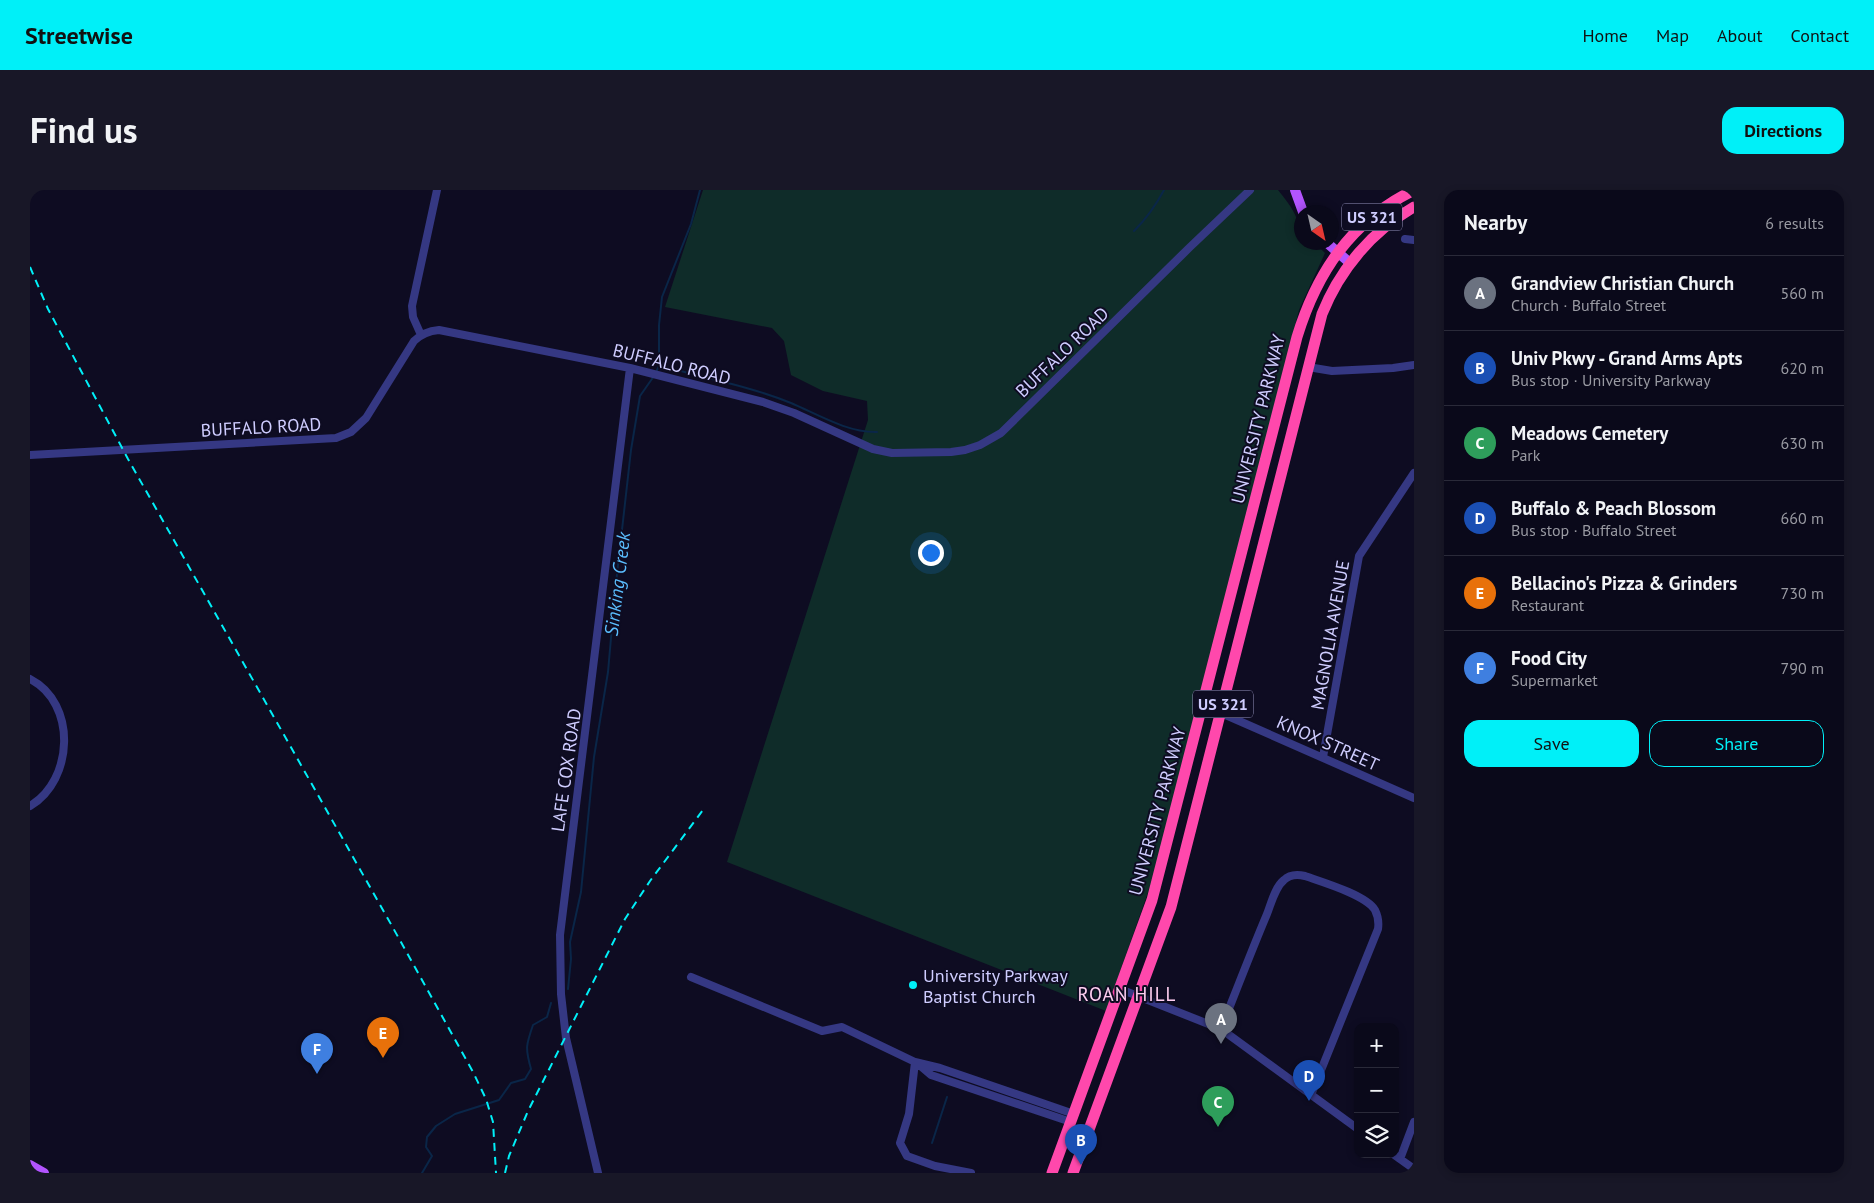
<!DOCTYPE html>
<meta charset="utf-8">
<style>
:root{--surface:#0a091a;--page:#181727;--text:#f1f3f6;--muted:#999aa2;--line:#2a2a39;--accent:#00f0f8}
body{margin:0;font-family:"PT Sans",sans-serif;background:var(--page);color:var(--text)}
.controls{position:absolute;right:15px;bottom:15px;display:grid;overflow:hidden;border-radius:10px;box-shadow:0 2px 8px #0003}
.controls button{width:45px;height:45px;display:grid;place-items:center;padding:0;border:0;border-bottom:1px solid var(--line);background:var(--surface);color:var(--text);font:25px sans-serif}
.compass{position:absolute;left:1264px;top:15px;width:45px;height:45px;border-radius:50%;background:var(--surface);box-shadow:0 2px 8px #0003;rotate:146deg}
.you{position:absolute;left:900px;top:362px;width:18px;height:18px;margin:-12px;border:4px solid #fff;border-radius:50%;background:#1a73e8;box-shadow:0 0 0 8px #1a73e833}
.badge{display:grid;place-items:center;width:32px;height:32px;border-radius:50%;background:var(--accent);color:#fff;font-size:16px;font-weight:700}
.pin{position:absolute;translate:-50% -41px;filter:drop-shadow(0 1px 2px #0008)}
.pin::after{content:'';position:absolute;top:26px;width:18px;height:15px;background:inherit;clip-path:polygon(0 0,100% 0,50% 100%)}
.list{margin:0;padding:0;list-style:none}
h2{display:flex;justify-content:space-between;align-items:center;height:65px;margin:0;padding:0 20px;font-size:21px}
h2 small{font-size:16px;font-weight:400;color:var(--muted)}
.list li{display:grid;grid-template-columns:32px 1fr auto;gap:15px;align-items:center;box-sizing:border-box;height:75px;padding:0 20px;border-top:1px solid var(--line)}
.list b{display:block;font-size:19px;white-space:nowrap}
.list p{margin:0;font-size:16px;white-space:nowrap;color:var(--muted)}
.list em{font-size:16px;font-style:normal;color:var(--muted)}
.actions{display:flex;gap:10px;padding:15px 20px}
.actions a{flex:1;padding:11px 0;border:1px solid var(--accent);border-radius:15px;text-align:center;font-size:18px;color:var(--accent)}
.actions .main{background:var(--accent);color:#111}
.icon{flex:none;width:28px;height:28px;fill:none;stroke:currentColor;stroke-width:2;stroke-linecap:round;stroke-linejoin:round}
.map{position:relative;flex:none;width:1384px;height:983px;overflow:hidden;border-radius:15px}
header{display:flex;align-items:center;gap:30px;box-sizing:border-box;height:70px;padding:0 25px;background:var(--accent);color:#111}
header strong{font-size:24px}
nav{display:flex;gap:28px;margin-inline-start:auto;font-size:18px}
.intro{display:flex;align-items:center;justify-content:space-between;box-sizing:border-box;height:120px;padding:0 30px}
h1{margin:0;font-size:35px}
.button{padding:12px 22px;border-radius:15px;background:var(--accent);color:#111;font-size:18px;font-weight:700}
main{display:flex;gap:30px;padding:0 30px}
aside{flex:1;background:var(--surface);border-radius:15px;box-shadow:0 2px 8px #0003}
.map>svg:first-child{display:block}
.green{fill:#0f2c29}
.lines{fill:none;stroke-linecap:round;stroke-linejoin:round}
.stream{stroke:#0a2648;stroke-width:2}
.minor{stroke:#353883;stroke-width:8}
.major{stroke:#b354ff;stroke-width:10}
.highway{stroke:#ff48ac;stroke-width:11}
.rail{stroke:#00f0f8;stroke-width:2;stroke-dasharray:8 6;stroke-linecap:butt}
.poi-dot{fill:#00f0f8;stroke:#0e0c22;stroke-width:2}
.labels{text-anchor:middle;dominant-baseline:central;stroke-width:4;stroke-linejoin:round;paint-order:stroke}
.shield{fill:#0e0c22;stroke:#9593bd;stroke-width:1}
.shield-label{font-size:16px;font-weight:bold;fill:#cfcdff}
.street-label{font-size:18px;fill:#cfcdff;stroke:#0e0c22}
.poi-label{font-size:18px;fill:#cfcdff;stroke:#0e0c22;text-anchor:start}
.water-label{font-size:19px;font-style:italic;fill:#5bbeff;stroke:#0e0c22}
.neighbourhood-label{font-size:19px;letter-spacing:1px;fill:#ffcff1;stroke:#0e0c22}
</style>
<header>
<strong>Streetwise</strong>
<nav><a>Home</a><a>Map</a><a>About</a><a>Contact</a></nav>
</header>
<div class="intro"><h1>Find us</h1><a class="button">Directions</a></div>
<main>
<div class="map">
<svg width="1384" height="983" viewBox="0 0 1384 983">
<rect width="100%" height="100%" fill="#0e0c22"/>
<path class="green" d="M 673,0 L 1248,0 C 1262,17 1271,30 1272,52 L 1285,53 L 1295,63 L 1269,120 L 1122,691 L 1076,821 L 697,672 L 838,230 L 837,211 L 793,201 L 761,185 L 754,151 L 742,138 L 635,117 Z"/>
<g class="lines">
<path class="stream" d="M 1104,41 C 1116,29 1126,15 1134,0
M 629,176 C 642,178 653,182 666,185 C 698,193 729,200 761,213 C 787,224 818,243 847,242
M 626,182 L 629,176 L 629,135 L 632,107 L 661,34 L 670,0
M 538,799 L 541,769 L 540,752 L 551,702 L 564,567 L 578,482 L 585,402 L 601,260 L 610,206 L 624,186
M 902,953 L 917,907
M 392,983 L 402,966 L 396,957 L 397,947 L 406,936 L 425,924 L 469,910 L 481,893 L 495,889 L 501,879 C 495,858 496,855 503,835 L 517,827 L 521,813"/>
<path class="minor" d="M 1375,49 L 1384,50
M 391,145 L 383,127 L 382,116 L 407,0
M 1278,177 L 1302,181 L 1363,178 L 1384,175
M 0,265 L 306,248 L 321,242 L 336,228 L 384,151 C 391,144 398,141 409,140 L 600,178 L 733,212 L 764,223 L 843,259 L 862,263 L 921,262 L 935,260 L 950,255 L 971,243 L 1160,57 L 1220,0
M 0,489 C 47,513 44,590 0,616
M 1172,517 L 1191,523 L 1384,608
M 1293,567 L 1329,366 L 1384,283
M 661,787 L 792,841 L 812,837 L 885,872 L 910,878 L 1044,924
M 1090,799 L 1191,839 L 1328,939
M 1191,839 C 1206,801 1221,762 1237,724 C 1241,714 1245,697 1254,690 C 1260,684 1267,684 1275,686 C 1292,692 1336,705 1345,720 C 1348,726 1349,732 1348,739 L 1281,905
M 885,872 L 879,924 L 870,953 L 877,966 L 905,976 L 941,983
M 887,873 L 901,885 L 1041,932
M 1363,964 L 1384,979
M 1370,969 L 1384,932
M 568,983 L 536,848 L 531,804 L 530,745 L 600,178"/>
<path class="major" d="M 1265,0 L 1273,22
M 1296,52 L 1320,73
M 0,975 L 14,983"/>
<path class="highway" d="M 1022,983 L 1122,710 L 1267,147 C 1287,82 1321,31 1384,0
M 1043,983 L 1141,717 L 1292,124 C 1310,79 1342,41 1384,17"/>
<path class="rail" d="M 0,77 L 18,119 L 98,269 L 362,736 L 443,882 L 456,909 L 463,932 L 466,983
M 475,983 L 479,966 L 498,921 L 595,729 L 620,691 L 673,620"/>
</g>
<circle class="poi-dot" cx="883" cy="795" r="5"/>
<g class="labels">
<g class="shield">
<rect x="1312" y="13.5" width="60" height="27" rx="4"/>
<rect x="1163" y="500.5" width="60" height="27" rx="4"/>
</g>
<g class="shield-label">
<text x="1342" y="27">US 321</text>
<text x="1193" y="514">US 321</text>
</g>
<g class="street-label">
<text transform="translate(1032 162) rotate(-44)">BUFFALO ROAD</text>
<text transform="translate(642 174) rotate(14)">BUFFALO ROAD</text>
<text transform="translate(1228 229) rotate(-76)">UNIVERSITY PARKWAY</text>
<text transform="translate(231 237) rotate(-3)">BUFFALO ROAD</text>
<text transform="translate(1300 445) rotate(-80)">MAGNOLIA AVENUE</text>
<text transform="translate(1298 553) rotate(24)">KNOX STREET</text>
<text transform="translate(536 580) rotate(-82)">LAFE COX ROAD</text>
<text transform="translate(1127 621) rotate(-75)">UNIVERSITY PARKWAY</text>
</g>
<g class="poi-label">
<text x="893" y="785">University Parkway<tspan x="893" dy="21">Baptist Church</tspan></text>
</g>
<g class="water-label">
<text transform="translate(587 394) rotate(-83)">Sinking Creek</text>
</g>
<g class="neighbourhood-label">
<text x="1097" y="804">ROAN HILL</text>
</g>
</g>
</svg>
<div class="controls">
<button>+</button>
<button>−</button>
<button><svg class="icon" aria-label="layers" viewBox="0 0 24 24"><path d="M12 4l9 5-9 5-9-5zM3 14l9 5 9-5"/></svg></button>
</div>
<svg class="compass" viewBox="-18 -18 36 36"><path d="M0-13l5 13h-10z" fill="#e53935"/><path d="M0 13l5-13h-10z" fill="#999aa2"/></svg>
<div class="you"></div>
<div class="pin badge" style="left:1191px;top:854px;background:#6b7280">A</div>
<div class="pin badge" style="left:1051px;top:975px;background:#1a4fb4">B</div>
<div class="pin badge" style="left:1188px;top:937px;background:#2e9e5b">C</div>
<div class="pin badge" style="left:1279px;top:911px;background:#1a4fb4">D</div>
<div class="pin badge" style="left:353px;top:868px;background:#e8710a">E</div>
<div class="pin badge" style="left:287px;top:884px;background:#3f7fe0">F</div>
</div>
<aside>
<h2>Nearby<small>6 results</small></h2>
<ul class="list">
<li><span class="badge" style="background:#6b7280">A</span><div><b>Grandview Christian Church</b><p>Church · Buffalo Street</p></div><em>560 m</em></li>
<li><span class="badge" style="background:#1a4fb4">B</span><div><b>Univ Pkwy - Grand Arms Apts</b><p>Bus stop · University Parkway</p></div><em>620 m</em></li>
<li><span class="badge" style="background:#2e9e5b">C</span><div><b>Meadows Cemetery</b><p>Park</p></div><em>630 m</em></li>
<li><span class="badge" style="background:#1a4fb4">D</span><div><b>Buffalo &amp; Peach Blossom</b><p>Bus stop · Buffalo Street</p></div><em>660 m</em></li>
<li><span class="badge" style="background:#e8710a">E</span><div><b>Bellacino's Pizza &amp; Grinders</b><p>Restaurant</p></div><em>730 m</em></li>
<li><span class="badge" style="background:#3f7fe0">F</span><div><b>Food City</b><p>Supermarket</p></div><em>790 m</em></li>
</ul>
<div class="actions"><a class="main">Save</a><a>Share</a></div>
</aside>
</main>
